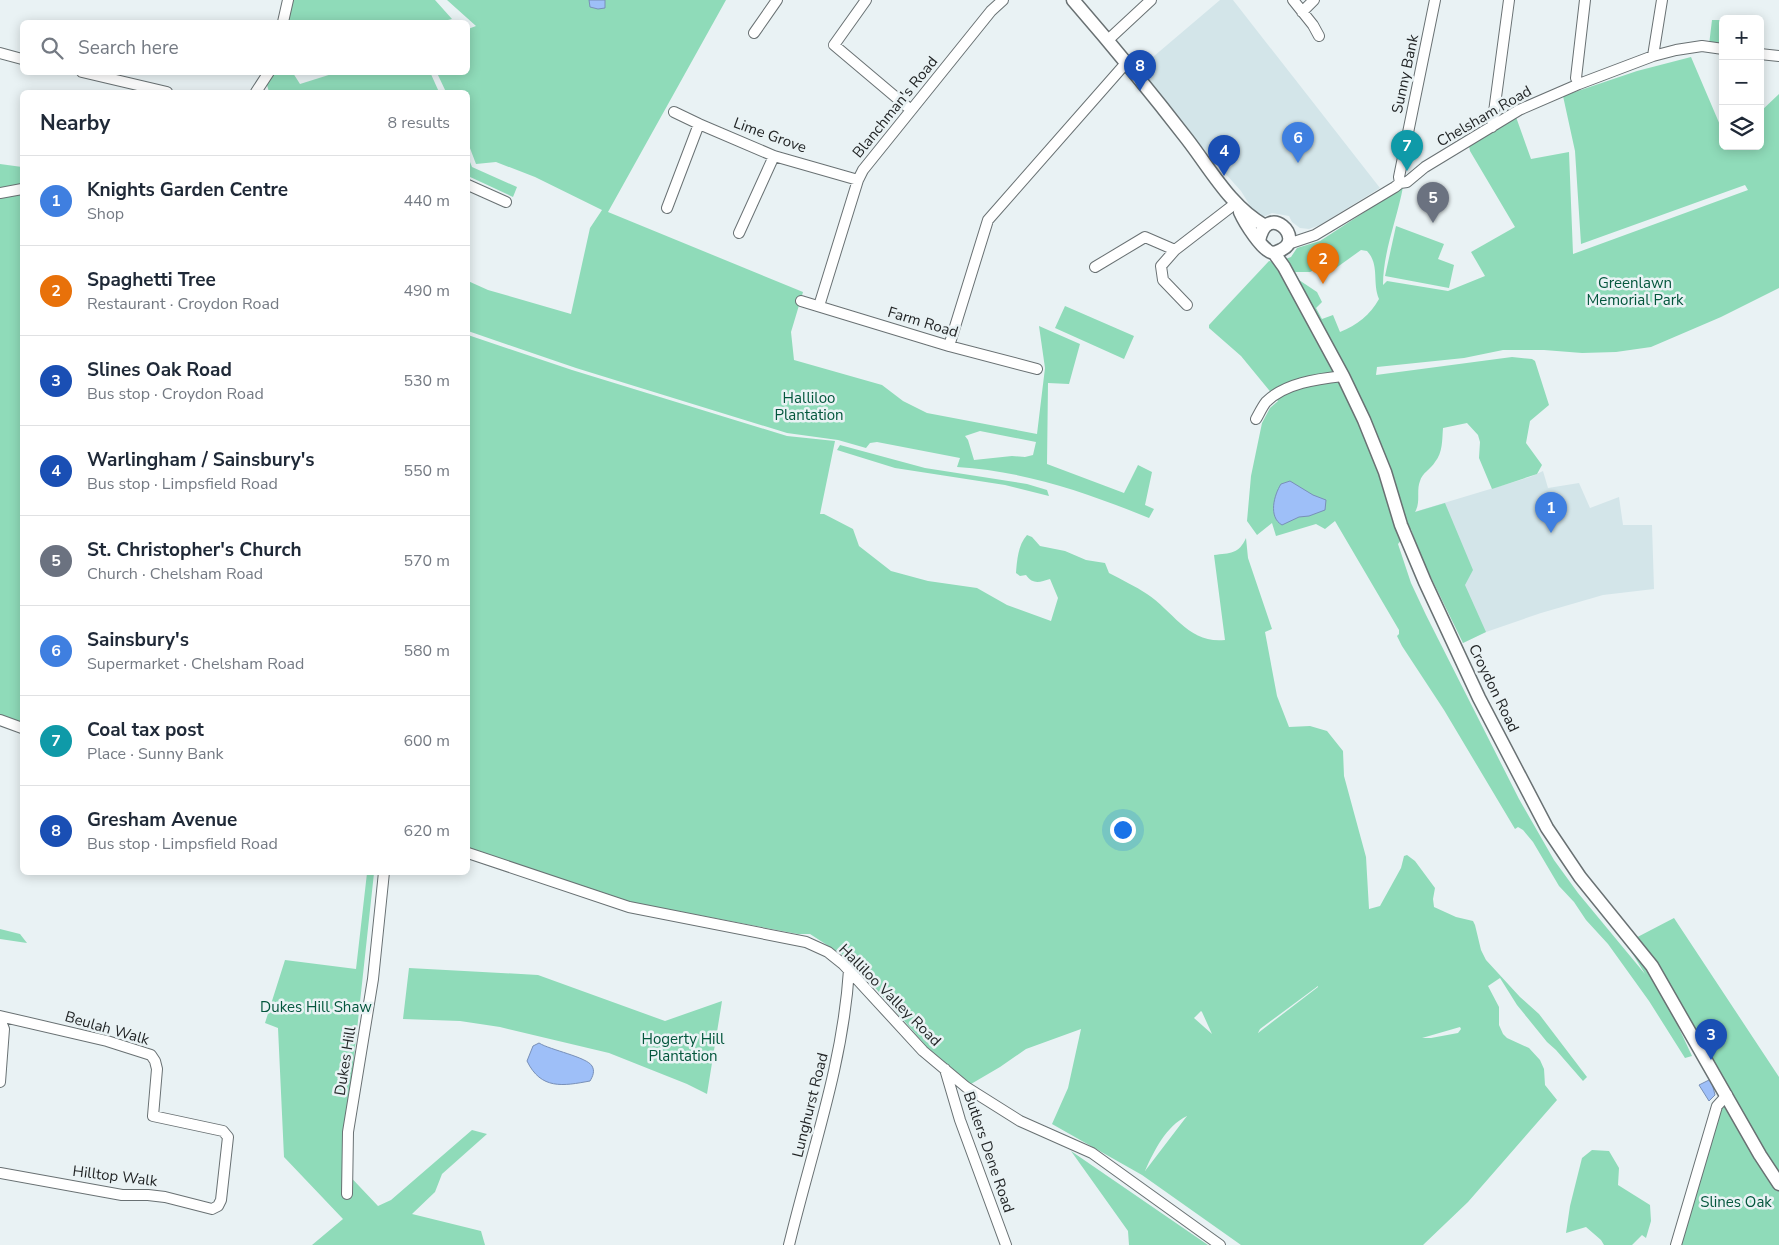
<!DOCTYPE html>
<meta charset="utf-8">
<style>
:root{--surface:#fff;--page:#f6f6f7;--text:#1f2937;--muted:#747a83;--line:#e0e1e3;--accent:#7c3aed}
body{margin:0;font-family:"Nunito Sans",sans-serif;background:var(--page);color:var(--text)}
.controls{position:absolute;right:15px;top:15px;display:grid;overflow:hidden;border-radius:8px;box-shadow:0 2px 12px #0003}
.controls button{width:45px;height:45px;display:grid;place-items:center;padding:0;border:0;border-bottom:1px solid var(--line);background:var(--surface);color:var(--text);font:25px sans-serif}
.you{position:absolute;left:1122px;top:829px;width:18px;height:18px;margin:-12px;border:4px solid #fff;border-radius:50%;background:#1a73e8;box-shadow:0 0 0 8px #1a73e833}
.badge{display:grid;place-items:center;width:32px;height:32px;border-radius:50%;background:var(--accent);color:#fff;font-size:16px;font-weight:700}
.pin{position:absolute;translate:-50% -41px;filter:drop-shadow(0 1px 2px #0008)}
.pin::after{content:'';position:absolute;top:26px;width:18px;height:15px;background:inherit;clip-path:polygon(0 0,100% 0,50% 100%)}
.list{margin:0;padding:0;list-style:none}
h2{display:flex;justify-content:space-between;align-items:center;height:65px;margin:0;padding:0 20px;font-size:21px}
h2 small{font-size:16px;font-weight:400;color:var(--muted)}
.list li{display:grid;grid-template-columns:32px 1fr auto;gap:15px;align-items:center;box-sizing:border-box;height:90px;padding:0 20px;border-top:1px solid var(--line)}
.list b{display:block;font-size:19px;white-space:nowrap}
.list p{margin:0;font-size:16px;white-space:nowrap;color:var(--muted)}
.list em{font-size:16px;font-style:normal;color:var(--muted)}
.icon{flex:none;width:28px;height:28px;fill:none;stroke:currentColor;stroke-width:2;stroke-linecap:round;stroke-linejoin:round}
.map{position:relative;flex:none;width:1779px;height:1245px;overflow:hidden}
.search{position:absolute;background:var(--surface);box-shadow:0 2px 12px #0003;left:20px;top:20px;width:450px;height:55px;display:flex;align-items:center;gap:12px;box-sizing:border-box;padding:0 18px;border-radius:8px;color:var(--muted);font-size:19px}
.panel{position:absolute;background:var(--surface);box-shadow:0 2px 12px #0003;left:20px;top:90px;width:450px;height:785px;border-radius:8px}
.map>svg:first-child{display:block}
.built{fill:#d3e5e9}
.green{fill:#8fdbb9;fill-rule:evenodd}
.water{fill:#9ebff8;stroke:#7890b8}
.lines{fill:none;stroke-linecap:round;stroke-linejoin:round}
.minor-casing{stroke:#697173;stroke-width:12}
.major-casing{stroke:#697173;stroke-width:15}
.minor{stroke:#fff;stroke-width:10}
.major{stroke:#fff;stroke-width:12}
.labels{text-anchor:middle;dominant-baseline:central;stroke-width:5;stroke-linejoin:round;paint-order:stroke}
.street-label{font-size:15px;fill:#1f2223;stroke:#e9f2f4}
.park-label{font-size:15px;fill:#03563c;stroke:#e9f2f4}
</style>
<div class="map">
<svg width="1779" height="1245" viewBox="0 0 1779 1245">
<rect width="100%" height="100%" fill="#e9f2f4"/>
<path class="built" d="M 1220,0 L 1233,0 L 1380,188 L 1320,225 L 1309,229 L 1300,228 L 1292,222 L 1289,216 L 1272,213 L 1263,217 L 1252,209 L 1241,191 L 1206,152 L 1140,68 Z
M 1543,471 L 1548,488 L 1579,483 L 1590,508 L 1619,497 L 1623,525 L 1652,525 L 1654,589 L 1603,595 L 1541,613 L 1486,632 L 1463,643 L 1414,512 L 1530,477 Z"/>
<path class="green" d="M 291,0 L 435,0 L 452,19 L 440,22 L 285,22 Z
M 447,0 L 726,0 L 608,212 L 803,292 L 791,332 L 794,360 L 882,385 L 903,401 L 927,413 L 1037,434 L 1045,368 L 1039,326 L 1080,344 L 1069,384 L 1048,383 L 1047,464 L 1124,493 L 1138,465 L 1152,472 L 1145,505 L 1154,509 L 1149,518 C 1088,493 1024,471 957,467 L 960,458 L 877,442 L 870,443 L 866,448 L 838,440 L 787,433 L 576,368 L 468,331 L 468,281 L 488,290 L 571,314 L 590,228 L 602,210 L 535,177 L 496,162 L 476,164 L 468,143 L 468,92 L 446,92 L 437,73 L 468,72 L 468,29 L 476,26 ZM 980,431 L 1036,442 L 1033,455 L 1025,457 L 1012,456 L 974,460 L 968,440 L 965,436 Z
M 1712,20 L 1723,20 L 1723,43 L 1709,45 Z
M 1691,57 L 1723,132 L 1723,146 L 1760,146 L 1760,112 L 1779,94 L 1779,288 L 1721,317 L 1651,347 L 1616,352 L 1582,353 L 1544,350 L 1503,350 L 1464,358 L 1377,367 L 1376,375 L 1512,357 L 1532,359 L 1535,361 L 1549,405 L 1530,421 L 1526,443 L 1542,465 L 1537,474 L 1492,489 L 1479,458 L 1480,442 L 1478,435 L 1467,423 L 1443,428 C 1442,440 1443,452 1435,462 C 1431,469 1422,473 1420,481 C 1416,491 1421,502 1415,512 L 1445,503 L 1473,570 L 1465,585 L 1486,632 L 1463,643 L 1421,557 L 1411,529 L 1398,544 L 1411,583 L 1426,615 L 1519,799 L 1554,860 L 1578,893 L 1645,974 L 1626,943 L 1674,918 L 1779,1077 L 1779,1245 L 1682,1245 L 1682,1242 L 1720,1093 L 1678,1026 L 1692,1056 L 1685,1058 L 1649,1001 L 1608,944 L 1586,920 L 1574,902 L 1559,886 L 1533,842 L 1523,830 L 1518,827 L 1515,829 L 1444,710 L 1402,646 L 1397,636 L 1399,634 L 1399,630 L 1335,521 L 1325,529 L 1316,524 L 1276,536 L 1272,523 L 1257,535 L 1247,521 L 1251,476 L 1262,423 L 1270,408 L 1278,401 L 1241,356 L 1209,328 L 1209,325 L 1269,261 L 1277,262 L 1291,257 L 1297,248 L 1320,241 L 1403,187 C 1397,219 1383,252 1383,285 L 1387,281 L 1448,291 L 1485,276 L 1471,252 L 1515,227 L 1470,151 L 1469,146 L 1516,117 L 1531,159 L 1569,152 L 1573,254 L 1748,190 L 1745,185 L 1581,244 L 1575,151 L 1563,96 L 1637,71 ZM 1361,250 L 1367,251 C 1380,265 1372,282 1379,299 C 1370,315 1357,325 1340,332 L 1333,315 L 1322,319 L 1316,308 L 1322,302 L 1317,292 L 1299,280 L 1295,272 L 1310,272 L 1332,261 L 1336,268 Z
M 430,72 L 439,92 L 269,92 L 267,85 L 271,73 L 293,73 L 300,84 L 335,73 Z
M 468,157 L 472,167 L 517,187 L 513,197 L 468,176 Z
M 0,164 L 22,167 L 22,723 L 0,716 Z
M 1396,226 L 1444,244 L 1438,259 L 1454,265 L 1449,288 L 1385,276 Z
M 1065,306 L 1134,336 L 1124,359 L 1055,328 Z
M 468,335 L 572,370 L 787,436 L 835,441 L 820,514 L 824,514 L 853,529 L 859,546 L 891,571 L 928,581 L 977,588 L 1007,605 L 1051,621 L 1058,598 L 1050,579 C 1040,582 1033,585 1026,575 L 1020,576 L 1016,573 C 1017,560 1018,545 1027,535 L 1032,537 L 1040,546 L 1065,551 L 1086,560 L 1105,563 L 1109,573 C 1122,580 1135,586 1147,594 C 1174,612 1189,644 1225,640 L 1214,555 C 1230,553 1239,554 1246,538 L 1248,558 L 1272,629 L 1265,632 L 1277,696 L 1289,727 L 1310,726 L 1327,731 L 1343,751 L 1344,776 L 1366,857 L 1369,909 L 1380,906 L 1401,868 L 1404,856 L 1407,855 L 1415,861 L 1435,888 L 1433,899 L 1434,907 L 1456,917 L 1473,921 L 1475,925 L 1481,950 L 1486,960 L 1520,997 L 1539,1014 L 1587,1077 L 1583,1081 L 1556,1050 L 1547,1042 L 1517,1005 L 1500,978 L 1488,986 L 1499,1007 L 1499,1025 L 1503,1034 L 1507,1038 L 1529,1048 L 1540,1060 L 1544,1069 L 1545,1085 L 1557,1100 L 1468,1202 L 1423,1245 L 1241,1245 L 1142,1175 L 1052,1124 L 1068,1088 L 1081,1029 L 1026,1049 L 1000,1067 L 971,1084 L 927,1047 L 857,967 L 844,956 L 810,934 L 798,934 L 630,902 L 468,848 ZM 1318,986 L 1318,987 L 1258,1033 L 1260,1029 ZM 1201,1011 L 1202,1012 L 1212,1034 L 1194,1018 ZM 1460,1027 L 1461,1029 L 1458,1033 L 1431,1038 L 1422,1038 ZM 1187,1116 L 1145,1171 C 1154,1151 1166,1126 1187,1116 Z
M 840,445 L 925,468 L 1027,484 L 1047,490 L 1049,496 L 1005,485 L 895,468 L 837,450 Z
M 367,873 L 374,873 L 342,1168 L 378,1206 L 391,1200 L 472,1130 L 487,1134 L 442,1174 L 435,1192 L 412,1214 L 481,1231 L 485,1245 L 312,1245 L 343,1219 L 284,1157 L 278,1028 L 265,1023 L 285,960 L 356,969 Z
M 0,929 L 20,934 L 27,943 L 0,939 Z
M 409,968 L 538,975 L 665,1021 L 722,1001 L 707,1094 L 687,1084 L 609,1053 L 500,1027 L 460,1021 L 403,1019 Z
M 1592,1150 L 1609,1151 L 1619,1168 L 1618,1185 L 1650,1205 L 1651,1221 L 1646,1238 L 1642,1235 L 1632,1245 L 1604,1245 L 1601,1240 L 1586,1227 L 1566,1233 L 1570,1206 L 1582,1158 Z
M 1071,1151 L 1208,1245 L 1129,1245 L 1128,1231 Z"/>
<path class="water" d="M 589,0 L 605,0 L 605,8 L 598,9 L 590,7 Z
M 1290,481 L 1313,495 L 1326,500 L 1325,510 L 1309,516 L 1299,517 L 1282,525 C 1268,517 1274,495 1281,484 Z
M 539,1043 C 550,1050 587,1057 592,1066 C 595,1071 593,1076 590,1081 C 563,1086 541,1090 527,1061 L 533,1046 Z
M 1711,1079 L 1715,1095 L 1709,1101 L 1699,1085 Z"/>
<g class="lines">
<defs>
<path id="minor" d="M 866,0 L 834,45 L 911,110
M 1293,0 L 1313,25 L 1319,36
M 1302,12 L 1314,0
M 283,22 L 288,0
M 754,33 L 777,0
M 1108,40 L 1151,0
M 0,53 L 22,59
M 1760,54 L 1779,56
M 1653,56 L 1662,0
M 82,72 L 167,92
M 1579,84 L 1576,78 L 1585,0
M 256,92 L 269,72
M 674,112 L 699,124 L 774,156 L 858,180
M 1492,127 L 1509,0
M 1400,183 L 1399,177 L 1435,0
M 468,185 L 506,202
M 0,193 L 22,189
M 667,208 L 699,124
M 739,233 L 774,156
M 1288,244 L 1315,235 L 1395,187 L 1400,183 L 1407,182 L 1425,167 L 1519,110 L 1579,84 L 1653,56 L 1676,50 L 1702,46 L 1723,49
M 1175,250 L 1161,266 L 1163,280 L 1187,305
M 1095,267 L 1145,237 L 1175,250 L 1236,203
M 801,301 L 949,346 L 1037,369
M 819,306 L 858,180 L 863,170 L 991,11 L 1003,0
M 949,346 L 988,220 L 1126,63
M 1256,419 C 1259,414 1262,407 1266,402 C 1285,383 1317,379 1343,376
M 0,720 L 22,728
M 468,853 L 629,907 L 806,942 L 828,952 L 843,964 L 923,1051 L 966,1087 L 1020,1121 L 1092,1153 L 1220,1245
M 0,1016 L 107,1041 L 151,1055 L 155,1061 L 157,1069 L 153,1116 L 223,1131 L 228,1137 L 221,1200 L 218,1206 L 212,1209 L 165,1197 L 148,1195 L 122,1195 L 0,1173
M 0,1019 L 4,1029 L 0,1082
M 945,1069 L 960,1120 L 1006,1245
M 347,1194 L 348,1132 L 373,979 L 384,872
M 789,1245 C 811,1153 843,1065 849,970
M 1676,1245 L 1717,1106 L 1727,1095"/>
<path id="major" d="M 1073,0 C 1112,45 1150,91 1187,139 C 1211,170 1230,206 1265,226
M 1240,212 C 1244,221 1263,253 1274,253 C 1277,252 1279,251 1281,250 C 1306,239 1267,200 1259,241
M 1274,253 L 1284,267 L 1343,376 L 1364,420 L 1385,472 L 1401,525 L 1425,582 L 1479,698 L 1547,828 L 1580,877 L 1652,966 L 1760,1155 L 1779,1184"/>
</defs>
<use href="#minor" class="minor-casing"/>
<use href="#major" class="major-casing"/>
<use href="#minor" class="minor"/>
<use href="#major" class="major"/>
</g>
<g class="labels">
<g class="street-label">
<text transform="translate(1405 74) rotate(-78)">Sunny Bank</text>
<text transform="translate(895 107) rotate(-51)">Blanchman's Road</text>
<text transform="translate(1484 116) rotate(-30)">Chelsham Road</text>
<text transform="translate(770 135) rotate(20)">Lime Grove</text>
<text transform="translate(923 322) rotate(17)">Farm Road</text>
<text transform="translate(1494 688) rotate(64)">Croydon Road</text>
<text transform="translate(890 995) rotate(45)">Halliloo Valley Road</text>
<text transform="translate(107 1028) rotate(16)">Beulah Walk</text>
<text transform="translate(345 1061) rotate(-81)">Dukes Hill</text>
<text transform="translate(810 1105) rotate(-76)">Lunghurst Road</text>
<text transform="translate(989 1152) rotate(71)">Butlers Dene Road</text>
<text transform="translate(115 1176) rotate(7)">Hilltop Walk</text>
</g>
<g class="park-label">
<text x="1635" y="283">Greenlawn<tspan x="1635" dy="17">Memorial Park</tspan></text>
<text x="809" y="398">Halliloo<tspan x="809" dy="17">Plantation</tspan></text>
<text x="316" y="1007">Dukes Hill Shaw</text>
<text x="683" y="1039">Hogerty Hill<tspan x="683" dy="17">Plantation</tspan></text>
<text x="1736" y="1202">Slines Oak</text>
</g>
</g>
</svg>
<div class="controls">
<button>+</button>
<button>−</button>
<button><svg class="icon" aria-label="layers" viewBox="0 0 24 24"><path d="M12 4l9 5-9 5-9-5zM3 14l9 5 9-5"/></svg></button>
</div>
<div class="you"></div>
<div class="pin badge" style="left:1551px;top:533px;background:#3f7fe0">1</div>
<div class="pin badge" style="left:1323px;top:284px;background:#e8710a">2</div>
<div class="pin badge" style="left:1711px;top:1060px;background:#1a4fb4">3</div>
<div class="pin badge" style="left:1224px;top:176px;background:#1a4fb4">4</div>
<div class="pin badge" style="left:1433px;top:223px;background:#6b7280">5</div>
<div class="pin badge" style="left:1298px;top:163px;background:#3f7fe0">6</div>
<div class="pin badge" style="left:1407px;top:171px;background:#0f9aa8">7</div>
<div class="pin badge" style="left:1140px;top:91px;background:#1a4fb4">8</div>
<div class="search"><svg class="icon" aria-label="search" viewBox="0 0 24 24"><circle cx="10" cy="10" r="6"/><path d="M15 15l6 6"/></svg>Search here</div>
<section class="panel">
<h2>Nearby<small>8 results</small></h2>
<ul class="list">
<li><span class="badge" style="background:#3f7fe0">1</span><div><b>Knights Garden Centre</b><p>Shop</p></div><em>440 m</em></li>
<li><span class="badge" style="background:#e8710a">2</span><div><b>Spaghetti Tree</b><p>Restaurant · Croydon Road</p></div><em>490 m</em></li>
<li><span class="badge" style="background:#1a4fb4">3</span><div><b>Slines Oak Road</b><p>Bus stop · Croydon Road</p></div><em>530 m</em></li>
<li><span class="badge" style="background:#1a4fb4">4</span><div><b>Warlingham / Sainsbury's</b><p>Bus stop · Limpsfield Road</p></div><em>550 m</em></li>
<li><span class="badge" style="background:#6b7280">5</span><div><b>St. Christopher's Church</b><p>Church · Chelsham Road</p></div><em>570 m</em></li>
<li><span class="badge" style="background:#3f7fe0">6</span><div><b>Sainsbury's</b><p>Supermarket · Chelsham Road</p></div><em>580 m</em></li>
<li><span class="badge" style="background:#0f9aa8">7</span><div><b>Coal tax post</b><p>Place · Sunny Bank</p></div><em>600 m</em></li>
<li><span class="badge" style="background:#1a4fb4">8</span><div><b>Gresham Avenue</b><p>Bus stop · Limpsfield Road</p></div><em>620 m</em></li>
</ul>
</section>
</div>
